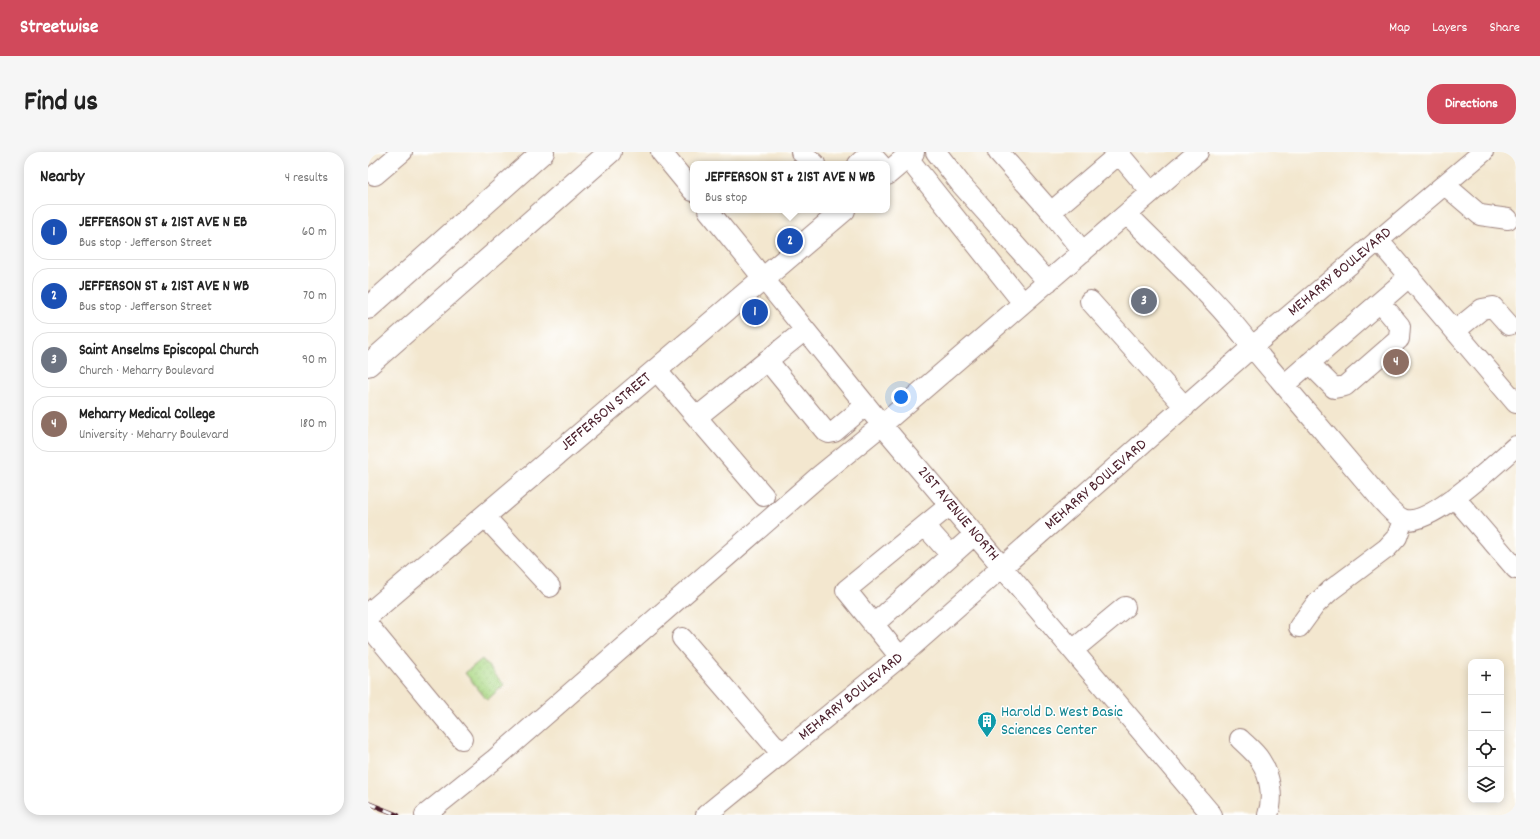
<!DOCTYPE html>
<meta charset="utf-8">
<style>
:root{--surface:#fff;--page:#f6f6f6;--text:#222;--muted:#767676;--line:#e0e0e0;--accent:#d1495b}
body{margin:0;font-family:Dekko,sans-serif;background:var(--page);color:var(--text)}
.controls{position:absolute;right:12px;bottom:12px;display:grid;overflow:hidden;border-radius:8px;box-shadow:0 2px 10px #0003}
.controls button{width:36px;height:36px;display:grid;place-items:center;padding:0;border:0;border-bottom:1px solid var(--line);background:var(--surface);color:var(--text);font:20px sans-serif}
.you{position:absolute;left:533px;top:245px;width:14px;height:14px;margin:-10px;border:3px solid #fff;border-radius:50%;background:#1a73e8;box-shadow:0 0 0 6px #1a73e833}
.badge{display:grid;place-items:center;width:26px;height:26px;border-radius:50%;background:var(--accent);color:#fff;font-size:13px;font-weight:700}
.pin{position:absolute;translate:-50% -50%;border:2px solid #fff;box-shadow:0 1px 4px #0006}
.popup{position:absolute;left:322px;top:9px;width:200px;height:52px;box-sizing:border-box;display:grid;place-content:center;border-radius:8px;background:var(--surface);filter:drop-shadow(0 1px 3px #0005);font-size:13px;white-space:nowrap;color:var(--muted)}
.popup b{font-size:15px;color:var(--text)}
.popup::after{content:'';position:absolute;left:50%;top:100%;margin-left:-8px;border:8px solid transparent;border-top-color:var(--surface)}
.list{margin:0;padding:0;list-style:none}
h2{display:flex;justify-content:space-between;align-items:center;height:52px;margin:0;padding:0 16px;font-size:17px}
h2 small{font-size:13px;font-weight:400;color:var(--muted)}
.list li{display:grid;grid-template-columns:26px 1fr auto;gap:12px;align-items:center;box-sizing:border-box;height:56px;margin:0 8px 8px;padding:0 8px;border:1px solid var(--line);border-radius:16px}
.list b{display:block;font-size:15px;white-space:nowrap}
.list p{margin:0;font-size:13px;white-space:nowrap;color:var(--muted)}
.list em{font-size:13px;font-style:normal;color:var(--muted)}
.icon{flex:none;width:22px;height:22px;fill:none;stroke:currentColor;stroke-width:2;stroke-linecap:round;stroke-linejoin:round}
.map{position:relative;flex:none;width:1148px;height:663px;overflow:hidden;border-radius:16px}
header{display:flex;align-items:center;gap:24px;box-sizing:border-box;height:56px;padding:0 20px;background:var(--accent);color:#fff}
header strong{font-size:19px}
nav{display:flex;gap:22px;margin-inline-start:auto;font-size:14px}
.intro{display:flex;align-items:center;justify-content:space-between;box-sizing:border-box;height:96px;padding:0 24px}
h1{margin:0;font-size:28px}
.button{padding:10px 18px;border-radius:16px;background:var(--accent);color:#fff;font-size:14px;font-weight:700}
main{display:flex;gap:24px;padding:0 24px}
aside{flex:1;background:var(--surface);border-radius:16px;box-shadow:0 2px 10px #0003}
.map>svg:first-child{display:block}
.green{fill:url(#green-dots);stroke:#7b7c58}
.lines{fill:none;stroke-linecap:round;stroke-linejoin:round}
.minor-casing{stroke:#9e837d;stroke-width:22}
.major-casing{stroke:#9e837d;stroke-width:24}
.highway-casing{stroke:#9e837d;stroke-width:24}
.minor{stroke:#fff;stroke-width:20}
.major{stroke:#fff;stroke-width:22}
.highway{stroke:#fff;stroke-width:22}
.rail-casing{stroke:#4a1f2b;stroke-width:4.5}
.rail{stroke:#fff;stroke-width:3;stroke-dasharray:9;stroke-linecap:butt}
.labels{text-anchor:middle;dominant-baseline:central;stroke-width:3;stroke-linejoin:round;paint-order:stroke}
.street-label{font-size:16px;fill:#4a1f2b;stroke:#fff}
.culture-label{font-size:16px;fill:#0d838f;stroke:#fff;text-anchor:start}
</style>
<header>
<strong>Streetwise</strong>
<nav><a>Map</a><a>Layers</a><a>Share</a></nav>
</header>
<div class="intro"><h1>Find us</h1><a class="button">Directions</a></div>
<main>
<aside>
<h2>Nearby<small>4 results</small></h2>
<ul class="list">
<li><span class="badge" style="background:#1a4fb4">1</span><div><b>JEFFERSON ST &amp; 21ST AVE N EB</b><p>Bus stop · Jefferson Street</p></div><em>60 m</em></li>
<li><span class="badge" style="background:#1a4fb4">2</span><div><b>JEFFERSON ST &amp; 21ST AVE N WB</b><p>Bus stop · Jefferson Street</p></div><em>70 m</em></li>
<li><span class="badge" style="background:#6b7280">3</span><div><b>Saint Anselms Episcopal Church</b><p>Church · Meharry Boulevard</p></div><em>90 m</em></li>
<li><span class="badge" style="background:#8d6e63">4</span><div><b>Meharry Medical College</b><p>University · Meharry Boulevard</p></div><em>180 m</em></li>
</ul>
</aside>
<div class="map">
<svg width="1148" height="663" viewBox="0 0 1148 663">
<defs>
<pattern id="green-dots" width="8" height="8" patternUnits="userSpaceOnUse"><rect width="8" height="8" fill="#acd986"/><path d="M2 2h.1M6 6h.1" fill="none" stroke="#96ba74" stroke-width="1.8" stroke-linecap="round"/></pattern>
</defs>
<rect width="100%" height="100%" fill="#fff"/>
<filter id="ink" filterUnits="userSpaceOnUse"><feTurbulence type="fractalNoise" baseFrequency=".025" numOctaves="2"/><feDisplacementMap in="SourceGraphic" scale="8" xChannelSelector="R" yChannelSelector="G"/><feConvolveMatrix kernelMatrix="1 2 1 2 8 2 1 2 1" color-interpolation-filters="sRGB"/></filter>
<filter id="wash" filterUnits="userSpaceOnUse"><feTurbulence type="fractalNoise" baseFrequency=".012" numOctaves="4" result="noise"/><feDisplacementMap in="SourceGraphic" scale="16" xChannelSelector="R" yChannelSelector="G"/><feGaussianBlur stdDeviation="0.9" result="paint"/><feColorMatrix in="noise" values="0 0 0 0 0 0 0 0 0 0 0 0 0 0 0 0 0 1.4 0 .05"/><feComposite in="paint" operator="in"/></filter>
<g filter="url(#wash)">
<rect width="100%" height="100%" fill="#f3e7cf"/>
<path class="green" d="M 114,507 L 136,533 L 119,548 L 97,521 Z"/>
</g>
<g filter="url(#ink)">
<g class="lines">
<defs>
<path id="minor" d="M 293,0 L 325,39
M 433,0 L 447,12
M 568,0 L 592,31 L 680,130
M 630,0 L 683,60 L 715,100
M 539,5 L 655,151
M 490,12 L 502,1 L 512,12
M 7,23 L 34,0
M 1077,33 L 1112,63 L 1140,67
M 340,58 L 514,273 L 844,663
M 683,60 L 751,2 L 783,40
M 759,62 C 801,105 848,146 884,195 L 1016,351 C 1022,357 1027,364 1035,367 C 1060,377 1128,311 1148,294
M 1010,88 L 1148,251
M 722,149 L 817,255
M 1087,179 L 1114,157 L 1125,155 L 1141,173
M 399,208 L 457,279 L 461,281 L 466,280 L 498,253
M 941,211 L 966,236 L 977,234 L 1031,187 L 1032,174 L 1012,150
M 288,218 L 396,344
M 916,233 L 1042,124
M 329,265 L 437,178
M 1087,346 L 1148,417
M 116,364 L 182,435
M 557,374 L 583,403
M 0,473 L 94,587
M 505,473 L 607,382
M 931,475 L 947,453 L 963,438 L 1019,396 L 1029,385 L 1035,368
M 314,486 L 413,601
M 705,498 L 757,455
M 532,505 L 478,438 L 582,353
M 872,587 C 878,593 887,600 892,608 C 902,623 906,645 900,663
M 57,663 L 127,607 L 450,325 L 514,273 L 830,0
M 338,663 L 532,505 L 884,195 L 1115,0"/>
<path id="major" d="M 519,22 L 545,0
M 0,463 L 476,58"/>
<path id="highway" d="M 0,156 L 175,0
M 0,213 L 242,0"/>
</defs>
<use href="#minor" class="minor-casing"/>
<use href="#major" class="major-casing"/>
<use href="#highway" class="highway-casing"/>
<use href="#minor" class="minor"/>
<use href="#major" class="major"/>
<use href="#highway" class="highway"/>
<defs>
<path id="rail" d="M 0,651 L 30,663"/>
</defs>
<use href="#rail" class="rail-casing"/>
<use href="#rail" class="rail"/>
</g>
</g>
<defs>
<symbol id="building-pin" viewBox="-11 -11 22 30"><path d="M0 17L-7.5 6A9.5 9.5 0 1 1 7.5 6Z" fill="#0f9aa8" stroke="#fff"/><path d="M-4-6H4V6H1V3H-1V6H-4ZM-2.5-4.3h1.7v1.8h-1.7ZM.8-4.3h1.7v1.8H.8ZM-2.5-1h1.7V.8h-1.7ZM.8-1h1.7V.8H.8Z" fill="#fff"/></symbol>
</defs>
<g fill-rule="evenodd">
<use href="#building-pin" x="608" y="558" width="22" height="30"/>
</g>
<g class="labels">
<g class="street-label">
<text transform="translate(972 120) rotate(-40)">MEHARRY BOULEVARD</text>
<text transform="translate(238 260) rotate(-40)">JEFFERSON STREET</text>
<text transform="translate(728 333) rotate(-41)">MEHARRY BOULEVARD</text>
<text transform="translate(590 362) rotate(50)">21ST AVENUE NORTH</text>
<text transform="translate(483 545) rotate(-39)">MEHARRY BOULEVARD</text>
</g>
<g class="culture-label">
<text x="633" y="560">Harold D. West Basic<tspan x="633" dy="18">Sciences Center</tspan></text>
</g>
</g>
</svg>
<div class="controls">
<button>+</button>
<button>−</button>
<button><svg class="icon" aria-label="locate" viewBox="0 0 24 24"><circle cx="12" cy="12" r="6"/><path d="M12 2v4M12 18v4M2 12h4M18 12h4"/></svg></button>
<button><svg class="icon" aria-label="layers" viewBox="0 0 24 24"><path d="M12 4l9 5-9 5-9-5zM3 14l9 5 9-5"/></svg></button>
</div>
<div class="you"></div>
<div class="pin badge" style="left:387px;top:160px;background:#1a4fb4">1</div>
<div class="pin badge" style="left:422px;top:89px;background:#1a4fb4">2</div>
<div class="popup"><b>JEFFERSON ST &amp; 21ST AVE N WB</b>Bus stop</div>
<div class="pin badge" style="left:776px;top:149px;background:#6b7280">3</div>
<div class="pin badge" style="left:1028px;top:210px;background:#8d6e63">4</div>
</div>
</main>
